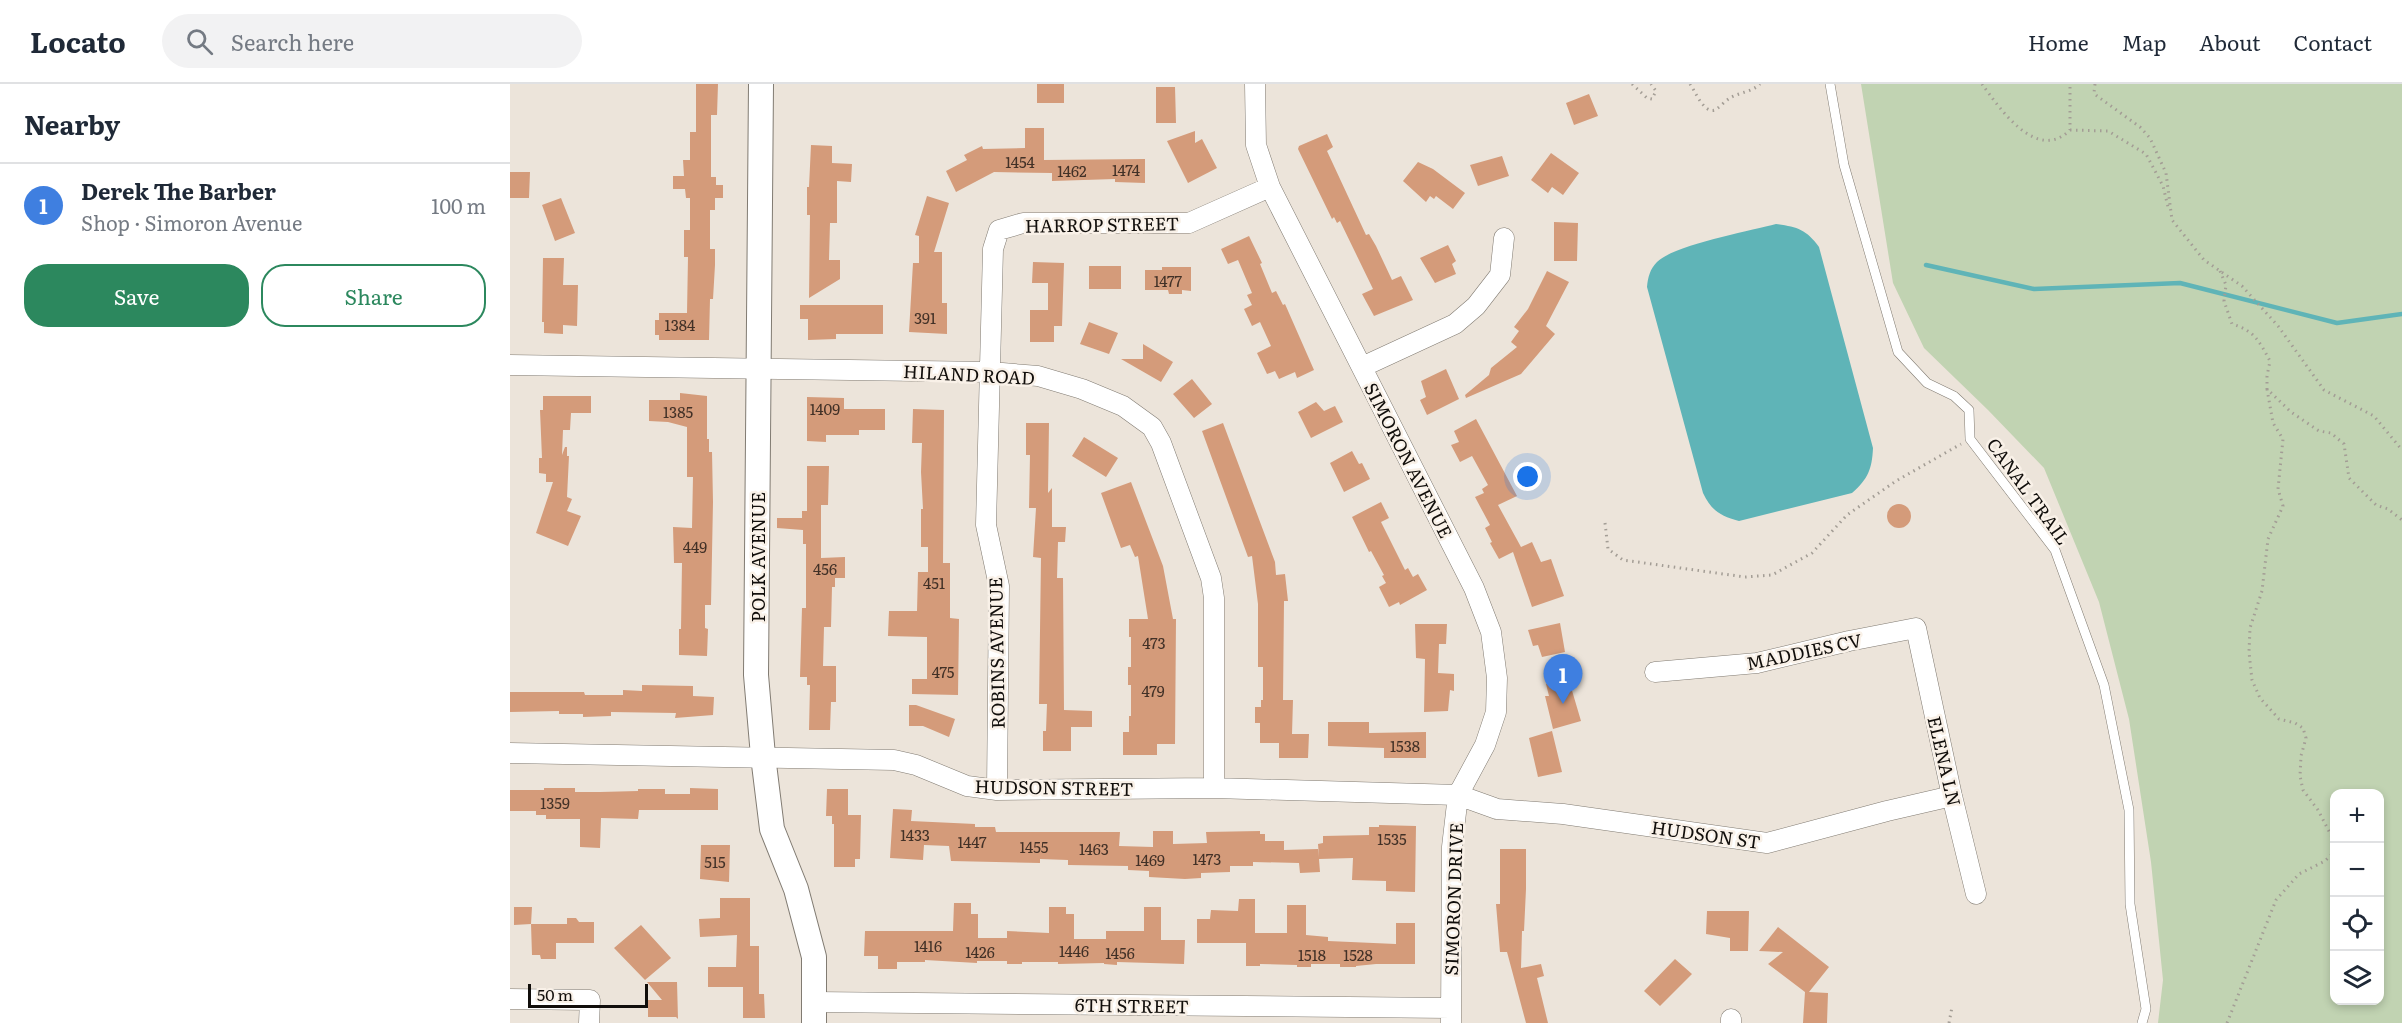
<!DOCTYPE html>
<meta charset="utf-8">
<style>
:root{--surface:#fff;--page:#f2f2f3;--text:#1f2937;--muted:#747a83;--line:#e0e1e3;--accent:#2c885e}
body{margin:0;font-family:Literata,serif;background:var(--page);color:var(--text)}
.controls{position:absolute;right:18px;bottom:18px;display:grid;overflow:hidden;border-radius:12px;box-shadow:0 3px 9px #0003}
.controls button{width:54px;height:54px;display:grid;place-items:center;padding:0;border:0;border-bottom:2px solid var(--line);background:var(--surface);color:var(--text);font:30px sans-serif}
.scale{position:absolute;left:18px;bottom:15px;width:120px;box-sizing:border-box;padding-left:6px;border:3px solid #110e0b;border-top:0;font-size:16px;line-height:21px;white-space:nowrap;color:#110e0b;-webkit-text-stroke:4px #f9f1e8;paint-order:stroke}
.you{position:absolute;left:1018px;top:393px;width:21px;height:21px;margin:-15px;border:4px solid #fff;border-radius:50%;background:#1a73e8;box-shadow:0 0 0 9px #1a73e833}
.badge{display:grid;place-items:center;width:39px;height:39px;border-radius:50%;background:var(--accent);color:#fff;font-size:20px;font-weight:700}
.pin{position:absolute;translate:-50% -50px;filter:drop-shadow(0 2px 3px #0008)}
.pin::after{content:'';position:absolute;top:32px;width:21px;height:18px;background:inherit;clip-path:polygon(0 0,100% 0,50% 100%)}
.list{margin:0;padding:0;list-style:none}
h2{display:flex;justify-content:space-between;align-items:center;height:78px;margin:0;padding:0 24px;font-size:26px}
h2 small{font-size:20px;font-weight:400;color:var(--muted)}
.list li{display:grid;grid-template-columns:39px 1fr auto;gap:18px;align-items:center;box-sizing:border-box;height:84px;padding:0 24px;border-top:2px solid var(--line)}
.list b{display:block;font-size:22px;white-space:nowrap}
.list p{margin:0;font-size:20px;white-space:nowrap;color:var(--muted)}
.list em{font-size:20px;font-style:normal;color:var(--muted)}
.actions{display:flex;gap:12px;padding:18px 24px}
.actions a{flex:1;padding:14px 0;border:2px solid var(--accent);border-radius:24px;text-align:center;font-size:21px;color:var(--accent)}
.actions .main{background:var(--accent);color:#fff}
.icon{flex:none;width:33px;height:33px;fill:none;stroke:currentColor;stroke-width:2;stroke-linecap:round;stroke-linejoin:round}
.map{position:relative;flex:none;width:1892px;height:939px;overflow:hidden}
header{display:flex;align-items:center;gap:36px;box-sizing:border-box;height:84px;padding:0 30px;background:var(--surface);border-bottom:2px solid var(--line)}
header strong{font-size:28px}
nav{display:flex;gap:33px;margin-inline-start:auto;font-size:21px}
.search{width:420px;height:54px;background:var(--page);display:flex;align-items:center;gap:15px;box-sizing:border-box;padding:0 21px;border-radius:33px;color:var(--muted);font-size:22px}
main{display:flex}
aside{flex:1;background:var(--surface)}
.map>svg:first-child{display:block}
.green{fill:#c1d3b2;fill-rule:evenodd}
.water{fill:#5fb4b7}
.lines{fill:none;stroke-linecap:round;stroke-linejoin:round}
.stream{stroke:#5fb4b7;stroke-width:4.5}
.building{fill:#d49b7a}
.service-casing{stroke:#817b72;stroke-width:10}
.minor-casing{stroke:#817b72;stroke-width:21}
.tertiary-casing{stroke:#817b72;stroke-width:26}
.path{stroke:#a39d95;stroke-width:3;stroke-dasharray:1.5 4.5;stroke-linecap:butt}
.service{stroke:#fff;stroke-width:9}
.minor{stroke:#fff;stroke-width:20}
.tertiary{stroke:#fff;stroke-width:24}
.labels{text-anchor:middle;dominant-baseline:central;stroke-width:5;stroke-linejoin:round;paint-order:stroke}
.number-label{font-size:15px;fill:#423127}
.street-label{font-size:18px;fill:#110e0b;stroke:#f9f1e8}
</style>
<header>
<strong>Locato</strong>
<div class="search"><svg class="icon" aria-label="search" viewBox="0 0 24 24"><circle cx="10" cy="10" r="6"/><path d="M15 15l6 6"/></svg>Search here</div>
<nav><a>Home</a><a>Map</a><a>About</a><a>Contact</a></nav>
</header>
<main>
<aside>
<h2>Nearby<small></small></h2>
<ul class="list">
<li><span class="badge" style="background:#3f7fe0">1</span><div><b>Derek The Barber</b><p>Shop · Simoron Avenue</p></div><em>100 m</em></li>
</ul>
<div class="actions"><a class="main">Save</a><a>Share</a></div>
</aside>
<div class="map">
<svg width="1892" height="939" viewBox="0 0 1892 939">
<rect width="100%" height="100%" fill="#ece4da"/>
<path class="green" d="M 1351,0 L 1892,0 L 1892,939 L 1648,939 L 1653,896 L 1641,778 L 1619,635 L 1589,518 L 1534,384 L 1478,326 L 1414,264 L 1383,199 ZM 1824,710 L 1870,710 L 1870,916 L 1824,916 Z"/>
<path class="water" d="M 1266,140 C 1287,143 1296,145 1309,163 L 1363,364 C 1362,385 1358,395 1342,409 L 1229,437 C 1210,432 1201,426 1193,409 L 1137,203 C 1138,193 1140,185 1147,178 C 1164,161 1240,147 1266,140 Z"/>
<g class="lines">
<path class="stream" d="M 1416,181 L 1524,205 L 1670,199 L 1827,239 L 1892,230"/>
</g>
<path class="building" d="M 186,0 L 208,0 L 207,31 L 201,31 L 201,93 L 206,93 L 206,101 L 213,101 L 213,114 L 205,114 L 205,126 L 200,126 L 200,165 L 205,165 L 205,181 L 203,215 L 200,215 L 199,256 L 149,256 L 149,251 L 145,251 L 145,236 L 149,236 L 149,229 L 177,229 L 178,173 L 174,173 L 174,146 L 180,146 L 180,114 L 176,114 L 175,105 L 163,105 L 163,92 L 174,92 L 173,76 L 180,76 L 180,48 L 186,48 Z
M 527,0 L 554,0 L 554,19 L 527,19 Z
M 646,3 L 665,3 L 666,39 L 646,39 Z
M 1079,10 L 1088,32 L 1064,41 L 1056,19 Z
M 515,44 L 534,44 L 534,76 L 635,75 L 635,99 L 605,98 L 605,95 L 542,97 L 542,89 L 484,88 L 446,108 L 436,87 L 457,76 L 454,71 L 472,62 L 473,65 L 515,64 Z
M 685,47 L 685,59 L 692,55 L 707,84 L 678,99 L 657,57 Z
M 817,50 L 823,63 L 817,67 L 856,151 L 859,150 L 866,162 L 882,196 L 891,192 L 903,216 L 864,232 L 852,210 L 863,205 L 830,137 L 827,139 L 824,133 L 822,135 L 788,65 L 789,62 Z
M 301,61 L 322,62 L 322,79 L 342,80 L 341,98 L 327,97 L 327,139 L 320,139 L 319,176 L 330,176 L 330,195 L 299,214 L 300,131 L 297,131 L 297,103 L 299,103 Z
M 1041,69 L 1069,89 L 1053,111 L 1042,103 L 1038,109 L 1021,96 Z
M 992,72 L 999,92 L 968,102 L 960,81 Z
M 908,78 L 923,85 L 955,109 L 943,125 L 926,112 L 924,115 L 920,112 L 916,118 L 893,97 Z
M 0,88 L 20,88 L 19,114 L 0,114 Z
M 417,112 L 439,119 L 424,168 L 432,168 L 432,219 L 437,219 L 437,250 L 399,248 L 403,179 L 409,179 L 409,152 L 405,151 Z
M 51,114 L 65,149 L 45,157 L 32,121 Z
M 1044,138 L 1068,139 L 1067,177 L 1044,177 Z
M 739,152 L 752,179 L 750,180 L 762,209 L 766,207 L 773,221 L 775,220 L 804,286 L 787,294 L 785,288 L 769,295 L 765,287 L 757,290 L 747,269 L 761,262 L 750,238 L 742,242 L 734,225 L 742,221 L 737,211 L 742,209 L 728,176 L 718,180 L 711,165 Z
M 938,161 L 946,177 L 942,180 L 946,190 L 925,199 L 910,174 Z
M 33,174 L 54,174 L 53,201 L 68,201 L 67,242 L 53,241 L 53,250 L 34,249 L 34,238 L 32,238 Z
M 523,178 L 554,179 L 552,242 L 544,242 L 544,258 L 520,258 L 520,226 L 538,226 L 538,199 L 522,199 Z
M 579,182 L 611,182 L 611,205 L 579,205 Z
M 652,183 L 681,183 L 681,207 L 672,206 L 672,210 L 659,210 L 658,206 L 635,206 L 635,186 L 652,186 Z
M 1037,187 L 1059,198 L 1036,242 L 1045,250 L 1011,290 L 956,314 L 955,311 L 979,291 L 981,284 L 1007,263 L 1001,258 L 1009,247 L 1004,243 L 1018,225 Z
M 290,221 L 373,221 L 373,250 L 326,250 L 326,255 L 298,256 L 298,235 L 290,235 Z
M 579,238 L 608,249 L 599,270 L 570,260 Z
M 633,260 L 663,278 L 651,298 L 611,275 L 633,275 Z
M 936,285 L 949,315 L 917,331 L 910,316 L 916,313 L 911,297 Z
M 682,295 L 702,320 L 684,334 L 663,310 Z
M 170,309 L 197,312 L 197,355 L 199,355 L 199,368 L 202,368 L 203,418 L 201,521 L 195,521 L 195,544 L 198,545 L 197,572 L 169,571 L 169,545 L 171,545 L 172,479 L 164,479 L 163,443 L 182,444 L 183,393 L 177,393 L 177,343 L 158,338 L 139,337 L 139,316 L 170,316 Z
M 33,312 L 81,312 L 81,329 L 61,329 L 60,346 L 53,346 L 52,371 L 55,363 L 57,363 L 57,372 L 59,372 L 57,413 L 62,415 L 57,427 L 71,432 L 58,462 L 26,449 L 43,398 L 36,398 L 36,390 L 29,389 L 29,374 L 32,374 L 30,326 L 33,326 Z
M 297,313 L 334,314 L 334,325 L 375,325 L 375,346 L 349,346 L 349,351 L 316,351 L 316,358 L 297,357 Z
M 806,318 L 814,327 L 825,322 L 833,338 L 801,354 L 788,328 Z
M 403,325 L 434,326 L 433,479 L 440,479 L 440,534 L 449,535 L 448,611 L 402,610 L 402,595 L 417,595 L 417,553 L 378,552 L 379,527 L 407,527 L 408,488 L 418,488 L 418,463 L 411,463 L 411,425 L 413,425 L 411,388 L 412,359 L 402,359 Z
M 966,335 L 1007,412 L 988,421 L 1011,463 L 1022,458 L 1031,478 L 1041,475 L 1054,512 L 1022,523 L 1003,468 L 989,475 L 980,459 L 982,458 L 975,444 L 980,441 L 965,413 L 974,409 L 972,405 L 978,401 L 962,372 L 950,378 L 941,361 L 949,358 L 944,347 Z
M 516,339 L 539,339 L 538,409 L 542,404 L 542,443 L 556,443 L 555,458 L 548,458 L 547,494 L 553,494 L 554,626 L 582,627 L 582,643 L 561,643 L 561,667 L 533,667 L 533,647 L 536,647 L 537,620 L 529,620 L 531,474 L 523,473 L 526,424 L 519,424 L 520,371 L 516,371 Z
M 713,339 L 765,478 L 766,491 L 775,490 L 778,517 L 774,517 L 773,616 L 783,616 L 782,650 L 799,650 L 798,674 L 769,674 L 769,659 L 750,659 L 750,639 L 745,639 L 745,623 L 751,623 L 751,616 L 753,616 L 753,583 L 748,583 L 748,520 L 742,472 L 738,473 L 692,347 Z
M 574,353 L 608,374 L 596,393 L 562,372 Z
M 842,367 L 849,380 L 852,379 L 860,395 L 834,408 L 820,379 Z
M 297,382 L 319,382 L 318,421 L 311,421 L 311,474 L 335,473 L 335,494 L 325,494 L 325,503 L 322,503 L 321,543 L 314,543 L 313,582 L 326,582 L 326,618 L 321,618 L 320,646 L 299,646 L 300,601 L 297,601 L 297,593 L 290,593 L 292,524 L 296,524 L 296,460 L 293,460 L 293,446 L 267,444 L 267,434 L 292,434 L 292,427 L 297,427 Z
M 621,398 L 653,482 L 663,535 L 666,535 L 665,660 L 647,660 L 647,671 L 613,671 L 613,648 L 619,648 L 619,632 L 621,632 L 621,601 L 618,601 L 618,583 L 621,583 L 621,553 L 619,553 L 619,535 L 638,535 L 628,472 L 625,473 L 620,461 L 611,464 L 591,409 Z
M 871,418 L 879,434 L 871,438 L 895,486 L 898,484 L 903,493 L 908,490 L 917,506 L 890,521 L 889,518 L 879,523 L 869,503 L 876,499 L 872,492 L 874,491 L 861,467 L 859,468 L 842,433 Z
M1377 432a12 12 0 1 1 24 0a12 12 0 1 1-24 0Z
M 1050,539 L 1055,568 L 1032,573 L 1028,561 L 1023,562 L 1018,546 Z
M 905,540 L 937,540 L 936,560 L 929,560 L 928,589 L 944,590 L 944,607 L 940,606 L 938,627 L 914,628 L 915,575 L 906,574 Z
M 1058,593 L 1071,637 L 1043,645 L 1035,612 L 1039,612 L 1036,600 Z
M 132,601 L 183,602 L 183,612 L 204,613 L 203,631 L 165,634 L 166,629 L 101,628 L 101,632 L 73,633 L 73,630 L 49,630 L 49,627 L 0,628 L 0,608 L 74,608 L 75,611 L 113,611 L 113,606 L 132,607 Z
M 399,621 L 406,621 L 445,635 L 439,653 L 413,642 L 399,642 Z
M 818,638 L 859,638 L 859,649 L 916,648 L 916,674 L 874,674 L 874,664 L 818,662 Z
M 1042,647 L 1052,688 L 1028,693 L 1019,654 Z
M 34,704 L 65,704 L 65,708 L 90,708 L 128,707 L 128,705 L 155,705 L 155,710 L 180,710 L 180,704 L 208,705 L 208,726 L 129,726 L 128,735 L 91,734 L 90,764 L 70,763 L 70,735 L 36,735 L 36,731 L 26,731 L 26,727 L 0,727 L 0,706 L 34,706 Z
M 317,705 L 338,705 L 338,731 L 351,731 L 350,775 L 345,775 L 345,783 L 324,783 L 324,740 L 322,740 L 322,732 L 316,732 Z
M 383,725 L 402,726 L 401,737 L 465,740 L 465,743 L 485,743 L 486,748 L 610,748 L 609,762 L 643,763 L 643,747 L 663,747 L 663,760 L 697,759 L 696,748 L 750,747 L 750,750 L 755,750 L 755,757 L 774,757 L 774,766 L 808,765 L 809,773 L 808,760 L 813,759 L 813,752 L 859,751 L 859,743 L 869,743 L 869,741 L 906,742 L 905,808 L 876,807 L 876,797 L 842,796 L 843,774 L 809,775 L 810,788 L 790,789 L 789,779 L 743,778 L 743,782 L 720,782 L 720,788 L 691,789 L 691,794 L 675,795 L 639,793 L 639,787 L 618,786 L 618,782 L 558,781 L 558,776 L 530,775 L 530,779 L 441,777 L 439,762 L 414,761 L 413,776 L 380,774 Z
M 191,761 L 220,761 L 219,798 L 190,795 Z
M 990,765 L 1016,765 L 1016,805 L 1014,847 L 1012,847 L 1011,884 L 1031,880 L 1034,892 L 1027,894 L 1038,939 L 1016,939 L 997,868 L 990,868 L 986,820 L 990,820 Z
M 210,814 L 240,814 L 240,862 L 249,862 L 249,910 L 254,910 L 255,934 L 233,934 L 233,903 L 198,903 L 198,883 L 226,883 L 227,851 L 190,853 L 189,835 L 210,834 Z
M 729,815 L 745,815 L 745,849 L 777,849 L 777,821 L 796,821 L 796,851 L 818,853 L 818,857 L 886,860 L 886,839 L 905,839 L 905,880 L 866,880 L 846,882 L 846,883 L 830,883 L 830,880 L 801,880 L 801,883 L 787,883 L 787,881 L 750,880 L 750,882 L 736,882 L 736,859 L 687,859 L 687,835 L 700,835 L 701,826 L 728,827 Z
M 444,819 L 461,819 L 461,830 L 468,830 L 468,854 L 497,854 L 497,847 L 539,849 L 539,823 L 556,823 L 556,830 L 564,830 L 564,855 L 596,855 L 596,847 L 634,847 L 634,823 L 651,823 L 651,856 L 675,856 L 674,880 L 607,878 L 607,881 L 594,880 L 594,879 L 548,880 L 548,878 L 512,878 L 512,880 L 497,880 L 497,877 L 467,877 L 467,879 L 415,876 L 415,878 L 387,878 L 387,885 L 368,885 L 368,872 L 354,872 L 355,847 L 443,847 Z
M 4,823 L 22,823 L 21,840 L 4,841 Z
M 1197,827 L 1239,827 L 1238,867 L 1220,867 L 1220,854 L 1196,850 Z
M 57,834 L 66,834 L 69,838 L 84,838 L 84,859 L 46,859 L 46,875 L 31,875 L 30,871 L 22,871 L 21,840 L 57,840 Z
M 131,841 L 161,874 L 135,896 L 104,864 Z
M 1268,843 L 1319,883 L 1299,908 L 1318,909 L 1317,939 L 1293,939 L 1295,908 L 1258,880 L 1273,868 L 1249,867 Z
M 1165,875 L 1182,890 L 1150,922 L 1134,907 Z
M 137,898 L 167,898 L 168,935 L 166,933 L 138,933 L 138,916 L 152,916 Z"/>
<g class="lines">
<defs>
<path id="service" d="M 1320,0 L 1334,81 L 1388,268 L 1417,299 L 1444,312 L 1459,326 L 1460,355 L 1545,466 L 1594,601 L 1619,726 L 1620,820 L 1636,925 L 1632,939"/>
<path id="minor" d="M 745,0 L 746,61 L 760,103 L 964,504 L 981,548 L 987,594 L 986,628 L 975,661 L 948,711 L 942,763 L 941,939
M 0,281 L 480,288 L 528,292 L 572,305 L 613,322 L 642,343 L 651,359 L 701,494 L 704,514 L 704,704
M 852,283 L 945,240 L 966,222 L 990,191 L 994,154
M 1145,588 L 1247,579 L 1339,557 L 1406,544 L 1442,712 L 1466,810
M 0,669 L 384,676 L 406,681 L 457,702 L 487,706 L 704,704 L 948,711 L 987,725 L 1053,730 L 1257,759 L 1377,727 L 1442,712
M 487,706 L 489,502 L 476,441 L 483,165 L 489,146 L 513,139 L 679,139 L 760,103
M 0,915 L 80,916 L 79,939
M 304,918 L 941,924
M 1221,939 L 1221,935"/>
<path id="tertiary" d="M 251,0 L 246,591 L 253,672 L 262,745 L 286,805 L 304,873 L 304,939"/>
</defs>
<use href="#service" class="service-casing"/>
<use href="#minor" class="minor-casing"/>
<use href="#tertiary" class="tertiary-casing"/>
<path class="path" d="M 1122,0 L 1137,14 L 1142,15 L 1146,7 L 1141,0
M 1180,0 C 1185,7 1194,30 1205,26 C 1210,23 1215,17 1220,14 C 1230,8 1242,8 1250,0
M 1472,0 C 1490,25 1527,79 1560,46 L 1560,0
M 1585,0 L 1584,9 L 1587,12 L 1630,43 L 1640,54 L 1656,89 L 1662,136 L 1694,176 L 1732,202 L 1768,242 L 1814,306 L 1864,332 L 1892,366
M 1560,46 L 1598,47 L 1636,70 L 1653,102 L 1658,123
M 1710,187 L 1716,201 L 1714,217 L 1722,240 C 1745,247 1749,257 1760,277 L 1757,292 L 1757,305 L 1781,328 L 1809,347 L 1821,349 L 1834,360 L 1839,394 L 1866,421 L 1878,425 L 1892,436
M 1757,305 L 1763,339 L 1773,355 L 1768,405 L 1773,422 L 1758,455 L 1752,507 L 1740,544 L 1739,568 L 1742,596 L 1750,614 L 1769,635 L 1785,639 L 1793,644 L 1796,654 L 1791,672 L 1790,692 L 1793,706 L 1808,726 L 1824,757
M 1095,439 L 1098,465 L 1113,476 L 1235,493 L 1262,491 L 1302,469 L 1337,431 L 1386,397 L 1451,360
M 1439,939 L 1442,923
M 1717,939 L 1766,816 L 1789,790 L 1815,777 L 1822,770 L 1824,760"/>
<use href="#service" class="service"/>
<use href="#minor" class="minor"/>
<use href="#tertiary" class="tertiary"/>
</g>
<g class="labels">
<g class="number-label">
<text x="510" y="77">1454</text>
<text x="616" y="85">1474</text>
<text x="562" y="86">1462</text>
<text x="658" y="196">1477</text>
<text x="415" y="233">391</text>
<text x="170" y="240">1384</text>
<text x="315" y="324">1409</text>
<text x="168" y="327">1385</text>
<text x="185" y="462">449</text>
<text x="315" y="484">456</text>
<text x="424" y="498">451</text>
<text x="644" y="558">473</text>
<text x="433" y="587">475</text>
<text x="643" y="606">479</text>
<text x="895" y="661">1538</text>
<text x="45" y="718">1359</text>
<text x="405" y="750">1433</text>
<text x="882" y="754">1535</text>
<text x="462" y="757">1447</text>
<text x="524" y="762">1455</text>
<text x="584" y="764">1463</text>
<text x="697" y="774">1473</text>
<text x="640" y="775">1469</text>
<text x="205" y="777">515</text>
<text x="418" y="861">1416</text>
<text x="564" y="866">1446</text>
<text x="470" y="867">1426</text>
<text x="610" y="868">1456</text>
<text x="802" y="870">1518</text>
<text x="848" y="870">1528</text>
</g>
<g class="street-label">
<text transform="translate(592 140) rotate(-1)">HARROP STREET</text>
<text transform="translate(459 290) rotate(3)">HILAND ROAD</text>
<text transform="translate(899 376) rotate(63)">SIMORON AVENUE</text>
<text transform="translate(1519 407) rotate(54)">CANAL TRAIL</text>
<text transform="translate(247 473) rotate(-90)">POLK AVENUE</text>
<text transform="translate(1294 567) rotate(-12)">MADDIES CV</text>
<text transform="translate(486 569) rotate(-91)">ROBINS AVENUE</text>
<text transform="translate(1435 677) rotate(77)">ELENA LN</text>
<text transform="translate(544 703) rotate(1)">HUDSON STREET</text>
<text transform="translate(1196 750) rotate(8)">HUDSON ST</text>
<text transform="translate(943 815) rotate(-88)">SIMORON DRIVE</text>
<text transform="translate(622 921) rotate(1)">6TH STREET</text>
</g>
</g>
</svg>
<div class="controls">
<button>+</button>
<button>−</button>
<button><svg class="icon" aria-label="locate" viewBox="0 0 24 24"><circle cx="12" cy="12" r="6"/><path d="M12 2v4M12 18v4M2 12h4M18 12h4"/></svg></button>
<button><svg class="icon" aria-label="layers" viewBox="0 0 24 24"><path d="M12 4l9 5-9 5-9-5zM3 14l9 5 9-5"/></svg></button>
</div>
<div class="scale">50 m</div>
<div class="you"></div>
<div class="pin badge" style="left:1053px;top:620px;background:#3f7fe0">1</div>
</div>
</main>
